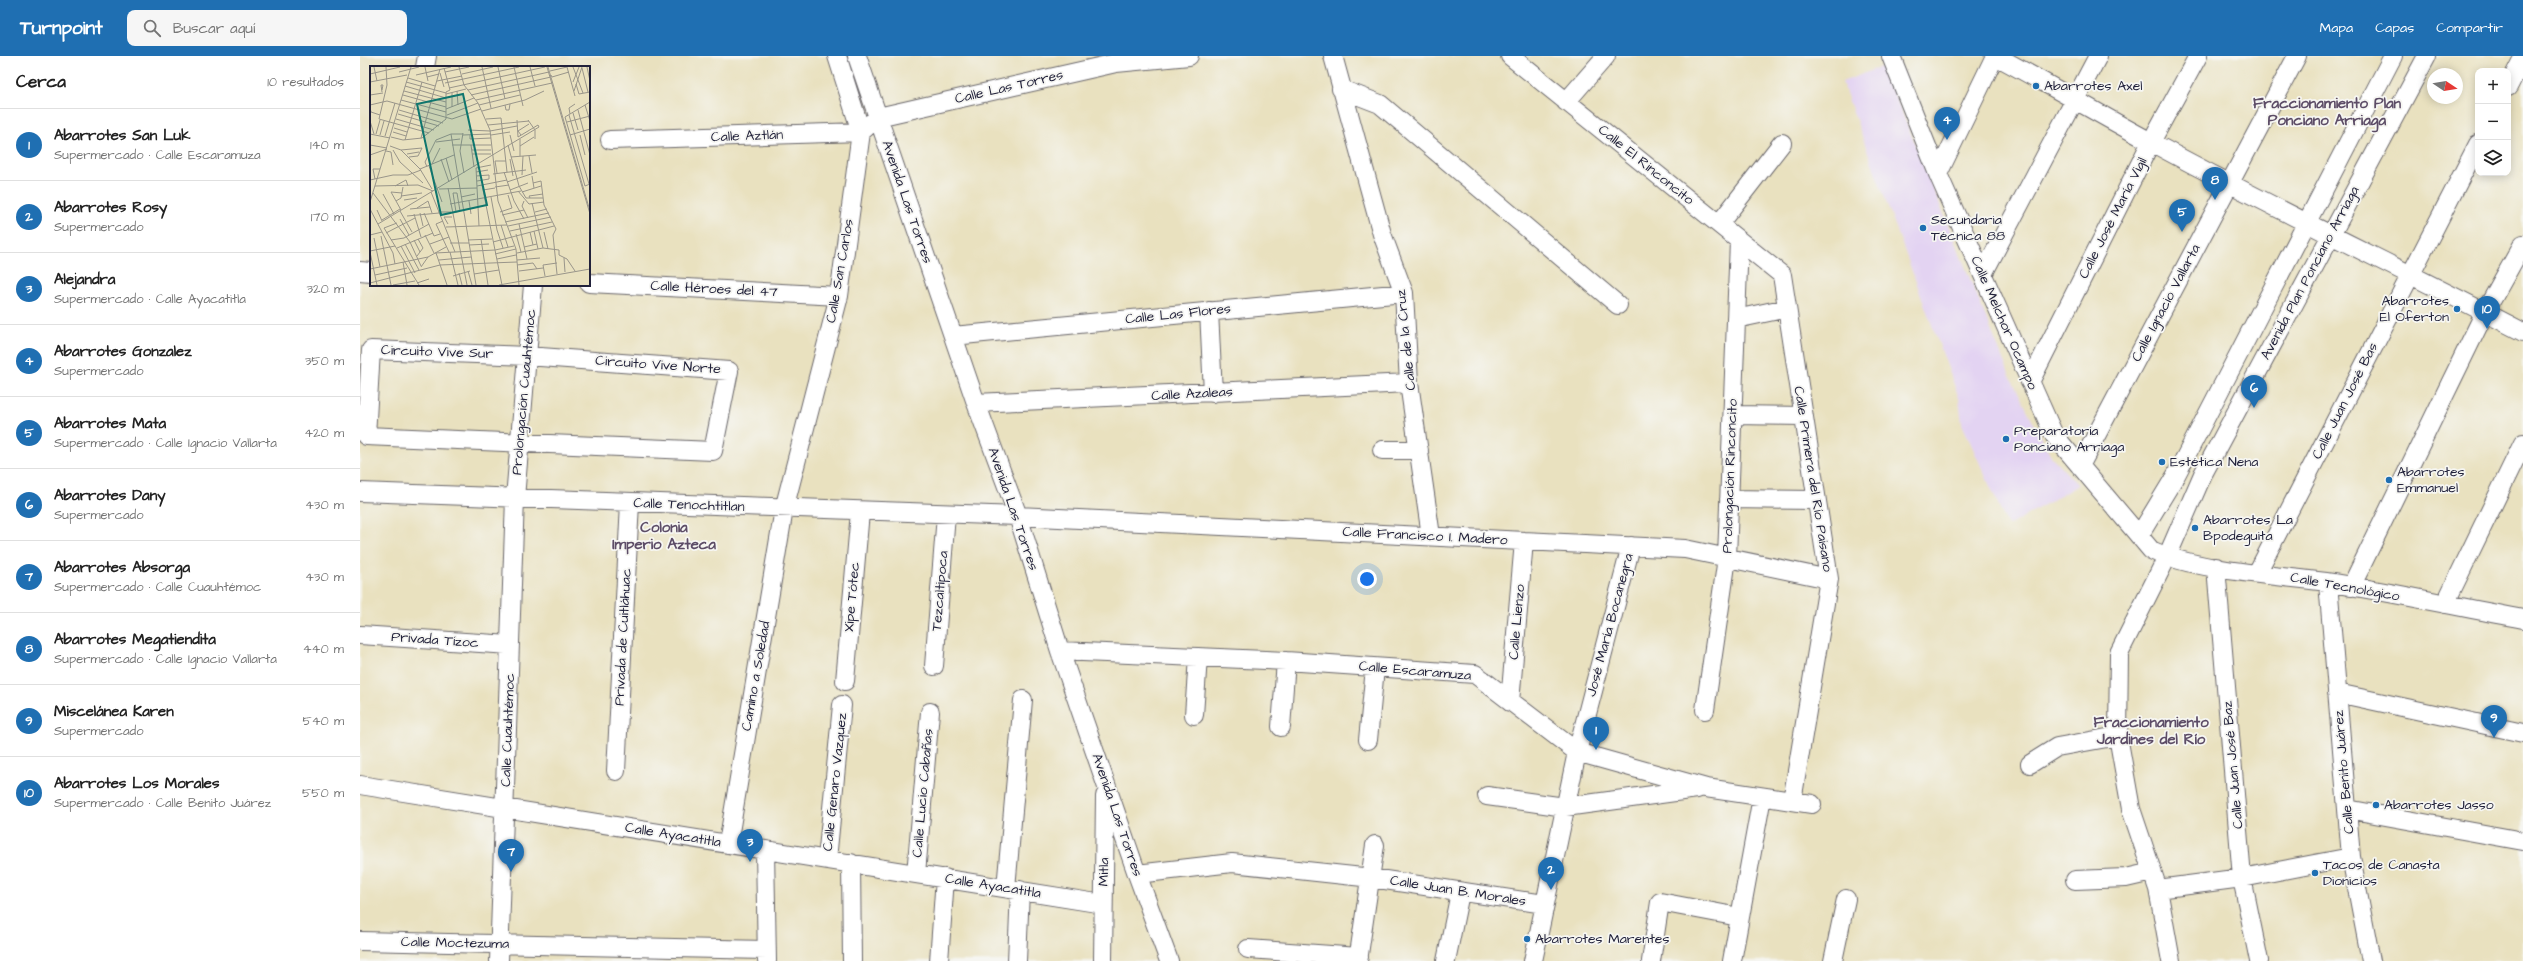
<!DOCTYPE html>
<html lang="es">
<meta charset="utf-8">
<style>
:root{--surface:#fff;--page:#f6f6f6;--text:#222;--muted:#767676;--line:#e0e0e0;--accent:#1f6fb2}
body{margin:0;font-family:"Architects Daughter",sans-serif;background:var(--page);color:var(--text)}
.controls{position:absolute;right:12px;top:12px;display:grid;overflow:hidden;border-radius:8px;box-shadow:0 2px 10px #0003}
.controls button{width:36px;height:36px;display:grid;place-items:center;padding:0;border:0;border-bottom:1px solid var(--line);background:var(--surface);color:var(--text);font:20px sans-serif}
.compass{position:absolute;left:2067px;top:12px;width:36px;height:36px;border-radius:50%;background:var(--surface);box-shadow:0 2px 10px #0003;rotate:102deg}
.you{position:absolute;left:1007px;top:523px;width:14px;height:14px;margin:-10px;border:3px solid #fff;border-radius:50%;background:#1a73e8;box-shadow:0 0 0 6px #1a73e833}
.badge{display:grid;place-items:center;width:26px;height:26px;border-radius:50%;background:var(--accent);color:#fff;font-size:13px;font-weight:700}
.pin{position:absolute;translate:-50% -33px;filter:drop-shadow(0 1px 2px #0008)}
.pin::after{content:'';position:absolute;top:21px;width:14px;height:12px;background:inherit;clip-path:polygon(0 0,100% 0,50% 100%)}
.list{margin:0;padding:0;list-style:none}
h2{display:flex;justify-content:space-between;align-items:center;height:52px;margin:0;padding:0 16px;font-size:17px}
h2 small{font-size:13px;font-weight:400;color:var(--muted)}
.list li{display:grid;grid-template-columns:26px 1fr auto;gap:12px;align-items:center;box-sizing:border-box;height:72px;padding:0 16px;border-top:1px solid var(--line)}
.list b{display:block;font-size:15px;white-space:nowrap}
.list p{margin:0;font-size:13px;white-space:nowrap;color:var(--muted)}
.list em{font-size:13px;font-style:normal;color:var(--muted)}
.icon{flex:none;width:22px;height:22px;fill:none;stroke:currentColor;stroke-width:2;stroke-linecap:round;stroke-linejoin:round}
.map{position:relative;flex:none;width:2163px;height:905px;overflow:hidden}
header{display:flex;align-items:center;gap:24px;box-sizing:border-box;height:56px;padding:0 20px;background:var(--accent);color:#fff}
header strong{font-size:19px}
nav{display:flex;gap:22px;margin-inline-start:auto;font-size:14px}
.search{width:280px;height:36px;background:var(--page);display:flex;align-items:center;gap:10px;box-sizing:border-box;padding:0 14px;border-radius:8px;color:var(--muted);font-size:15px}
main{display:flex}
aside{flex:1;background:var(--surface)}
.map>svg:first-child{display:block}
.built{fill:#e3d3f2}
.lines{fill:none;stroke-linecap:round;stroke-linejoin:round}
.minor-casing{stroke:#686569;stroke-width:20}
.minor{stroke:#fff;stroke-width:18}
.poi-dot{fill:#1f6fb2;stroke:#f6f6f2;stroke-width:1.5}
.labels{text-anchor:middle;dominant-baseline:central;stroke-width:3.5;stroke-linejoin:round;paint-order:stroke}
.poi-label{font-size:14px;fill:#22223b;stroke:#f6f6f2;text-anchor:start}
.street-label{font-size:14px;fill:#22223b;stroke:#f6f6f2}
.neighbourhood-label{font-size:15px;font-weight:bold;fill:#5d4d67;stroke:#f6f6f2}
.inset-road{fill:none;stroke:#99958a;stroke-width:1}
.view{fill:#0f766e;fill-opacity:0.15;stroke:#0f766e;stroke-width:2}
.inset-edge{fill:none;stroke:#22223b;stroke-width:2}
</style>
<header>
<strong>Turnpoint</strong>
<div class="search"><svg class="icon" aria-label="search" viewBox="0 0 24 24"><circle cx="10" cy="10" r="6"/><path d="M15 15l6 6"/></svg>Buscar aquí</div>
<nav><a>Mapa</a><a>Capas</a><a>Compartir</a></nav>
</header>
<main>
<aside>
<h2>Cerca<small>10 resultados</small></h2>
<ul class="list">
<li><span class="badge">1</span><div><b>Abarrotes San Luk</b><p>Supermercado · Calle Escaramuza</p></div><em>140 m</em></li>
<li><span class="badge">2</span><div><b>Abarrotes Rosy</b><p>Supermercado</p></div><em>170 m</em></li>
<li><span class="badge">3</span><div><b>Alejandra</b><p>Supermercado · Calle Ayacatitla</p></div><em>320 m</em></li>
<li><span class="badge">4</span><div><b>Abarrotes Gonzalez</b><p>Supermercado</p></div><em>350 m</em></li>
<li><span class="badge">5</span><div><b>Abarrotes Mata</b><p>Supermercado · Calle Ignacio Vallarta</p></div><em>420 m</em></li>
<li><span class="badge">6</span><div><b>Abarrotes Dany</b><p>Supermercado</p></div><em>430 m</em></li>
<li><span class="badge">7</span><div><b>Abarrotes Absorga</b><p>Supermercado · Calle Cuauhtémoc</p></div><em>430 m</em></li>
<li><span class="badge">8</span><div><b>Abarrotes Megatiendita</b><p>Supermercado · Calle Ignacio Vallarta</p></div><em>440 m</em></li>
<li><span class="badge">9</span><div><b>Miscelánea Karen</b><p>Supermercado</p></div><em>540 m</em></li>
<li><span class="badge">10</span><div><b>Abarrotes Los Morales</b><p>Supermercado · Calle Benito Juárez</p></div><em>550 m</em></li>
</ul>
</aside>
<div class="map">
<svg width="2163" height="905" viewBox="0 0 2163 905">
<rect width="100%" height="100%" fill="#f6f6f2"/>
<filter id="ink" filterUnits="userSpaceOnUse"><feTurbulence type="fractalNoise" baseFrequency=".025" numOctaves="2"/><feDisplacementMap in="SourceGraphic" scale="8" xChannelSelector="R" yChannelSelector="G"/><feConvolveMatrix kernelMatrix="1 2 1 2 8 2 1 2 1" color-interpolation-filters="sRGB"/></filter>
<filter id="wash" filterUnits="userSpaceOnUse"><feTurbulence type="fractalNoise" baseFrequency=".012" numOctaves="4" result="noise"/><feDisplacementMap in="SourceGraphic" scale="16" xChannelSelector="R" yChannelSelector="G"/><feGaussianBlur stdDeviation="0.9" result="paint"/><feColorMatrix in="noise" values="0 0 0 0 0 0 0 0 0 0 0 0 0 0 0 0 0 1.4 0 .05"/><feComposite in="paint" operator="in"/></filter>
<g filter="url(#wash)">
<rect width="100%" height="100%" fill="#e9e1bf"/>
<path class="built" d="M 1523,10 L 1649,318 L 1690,399 L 1718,429 L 1648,470 L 1602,368 L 1599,342 L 1482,26 Z"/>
</g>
<g filter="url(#ink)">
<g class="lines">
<defs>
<path id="minor" d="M 497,0 L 616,347 L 658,460 L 700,595 L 777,818 L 809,905
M 973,0 L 1022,178 L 1044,237 L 1049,327 L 1071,480
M 1150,0 L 1422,219 L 1469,523 L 1432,745
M 1531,0 L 1578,118 L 1694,379 L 1791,494 C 1837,515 1914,519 1966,526 C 2032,536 2098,551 2163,563
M 1636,0 C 1688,28 1739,58 1791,86 C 1914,153 2040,212 2163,276
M 65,11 L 67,0
M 2148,31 L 2163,2
M 981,33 L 1020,48 L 1258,249
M 1206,46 L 1246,0
M 250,84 L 501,76 L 518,61 L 756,7 L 829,0
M 1578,118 L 1635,0
M 1359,168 L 1422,87
M 0,215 L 11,216
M 1623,218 L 1738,0
M 229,227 L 479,240
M 849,255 L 853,337
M 1376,263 L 1427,252
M 593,280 L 1044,237
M 11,294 L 167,300 L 369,315 L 353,395 L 6,380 Z
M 1670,326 L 1791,86 L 1838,0
M 616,347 L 1049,327
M 1373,359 L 1443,360
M 1022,394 L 1059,394
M 1720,410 L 1937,0
M 0,436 L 658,460 L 1325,493 L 1469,523
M 1369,443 L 1456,444
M 1779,480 L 1816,419 L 2033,0
M 1856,511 L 1882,822 L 1899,905
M 1897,517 L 2118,88
M 1968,527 L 1991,801 L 2011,905
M 1991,531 L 2125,256 L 2163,188
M 2085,548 L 2163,387
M 0,579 L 150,589
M 700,595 L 926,605 L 1115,618 L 1217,696 L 1346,732 L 1452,748
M 574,610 L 586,459
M 485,625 L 500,456
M 1977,637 L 2163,677
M 1150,646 L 1164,485
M 1345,654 L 1367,502 L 1379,185
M 834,659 L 838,601
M 921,671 L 926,605
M 1008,684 L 1015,612
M 1670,708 L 1697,691 L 1758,680
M 256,715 L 270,447
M 0,729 L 743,848
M 1127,740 L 1205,751 L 1337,733
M 1987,753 L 2163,785
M 368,788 L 424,453 L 479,240 L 501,76 L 477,0
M 405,794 L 407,905
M 467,804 L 482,649
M 491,807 L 492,905
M 556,818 L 570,656
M 777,818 L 872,807 L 1012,822 L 1184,848
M 1715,824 L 1766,822 L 1792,816
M 646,832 L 663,644
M 1798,833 L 1882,822 L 1991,801
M 0,885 L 406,894
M 888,893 L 999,901
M 139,905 L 155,442 L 173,229
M 579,905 L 585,822
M 657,905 L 660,834
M 743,905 L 745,740
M 998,905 L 1015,789
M 1086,905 L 1100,837
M 1173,905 L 1217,696 L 1271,490
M 1291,905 L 1300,846 L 1379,861
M 1372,905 L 1402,741
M 1473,905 L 1486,843
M 1811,905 L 1798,833 L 1771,753 L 1758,680 L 1759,597 L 1807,501 L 1843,418 L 2067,0"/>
</defs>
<use href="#minor" class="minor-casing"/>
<use href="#minor" class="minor"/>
</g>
</g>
<g class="poi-dot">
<circle cx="1676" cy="30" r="4"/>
<circle cx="1563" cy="172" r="4"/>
<circle cx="2097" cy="253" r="4"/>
<circle cx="1646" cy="383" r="4"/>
<circle cx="1802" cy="406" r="4"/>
<circle cx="2029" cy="424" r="4"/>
<circle cx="1835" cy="472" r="4"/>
<circle cx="2016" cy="749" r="4"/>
<circle cx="1955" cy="817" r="4"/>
<circle cx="1167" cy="883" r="4"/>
</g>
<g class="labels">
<g class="poi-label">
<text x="1684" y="30">Abarrotes Axel</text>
<text x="1571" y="164">Secundaria<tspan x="1571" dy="16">Técnica 88</tspan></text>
<text x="2089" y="245" text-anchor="end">Abarrotes<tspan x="2089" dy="16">El Oferton</tspan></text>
<text x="1654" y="375">Preparatoría<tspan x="1654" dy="16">Ponciano Arriaga</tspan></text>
<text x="1810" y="406">Estética Nena</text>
<text x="2037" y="416">Abarrotes<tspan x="2037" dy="16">Emmanuel</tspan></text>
<text x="1843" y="464">Abarrotes La<tspan x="1843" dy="16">Bpodeguita</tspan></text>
<text x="2024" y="749">Abarrotes Jasso</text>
<text x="1963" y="809">Tacos de Canasta<tspan x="1963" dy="16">Dionicios</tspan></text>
<text x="1175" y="883">Abarrotes Marentes</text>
</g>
<g class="street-label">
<text transform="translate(649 31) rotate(-13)">Calle Las Torres</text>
<text transform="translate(387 80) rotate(-2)">Calle Aztlán</text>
<text transform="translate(1286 109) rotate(39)">Calle El Rinconcito</text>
<text transform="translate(547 146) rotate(71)">Avenida Las Torres</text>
<text transform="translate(1753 162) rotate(-63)">Calle José María Vigil</text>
<text transform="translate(480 215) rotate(-80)">Calle San Carlos</text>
<text transform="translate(1950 217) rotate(-62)">Avenida Plan Ponciano Arriaga</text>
<text transform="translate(354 233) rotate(3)">Calle Héroes del 47</text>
<text transform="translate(1806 247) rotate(-62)">Calle Ignacio Vallarta</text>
<text transform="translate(818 258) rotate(-6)">Calle Las Flores</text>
<text transform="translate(1644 267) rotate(66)">Calle Melchor Ocampo</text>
<text transform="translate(1046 284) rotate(-96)">Calle de la Cruz</text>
<text transform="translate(77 296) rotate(2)">Circuito Vive Sur</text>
<text transform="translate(298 309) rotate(4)">Circuito Vive Norte</text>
<text transform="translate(164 336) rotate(-85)">Prolongación Cuauhtémoc</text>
<text transform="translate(832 338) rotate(-3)">Calle Azaleas</text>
<text transform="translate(1985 345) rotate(-63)">Calle Juan José Bas</text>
<text transform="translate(1370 420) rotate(-88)">Prolongación Rinconcito</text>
<text transform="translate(1453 423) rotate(81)">Calle Primera del Río Paisano</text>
<text transform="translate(329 449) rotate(2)">Calle Tenochtitlan</text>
<text transform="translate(653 453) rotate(71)">Avenida Las Torres</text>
<text transform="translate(1065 480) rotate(3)">Calle Francisco I. Madero</text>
<text transform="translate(1985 531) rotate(10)">Calle Tecnológico</text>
<text transform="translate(580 535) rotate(-85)">Tezcaltipoca</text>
<text transform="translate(492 541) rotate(-85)">Xipe Tótec</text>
<text transform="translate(1157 566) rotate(-85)">Calle Lienzo</text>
<text transform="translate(1250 569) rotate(-75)">José María Bocanegra</text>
<text transform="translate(263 581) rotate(-87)">Privada de Cuitláhuac</text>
<text transform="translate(75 584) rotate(4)">Privada Tízoc</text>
<text transform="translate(1055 615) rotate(5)">Calle Escaramuza</text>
<text transform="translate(396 620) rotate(-80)">Camino a Soledad</text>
<text transform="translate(148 674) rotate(-88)">Calle Cuauhtémoc</text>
<text transform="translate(1873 709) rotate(-95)">Calle Juan José Baz</text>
<text transform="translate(1984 716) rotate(-95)">Calle Benito Juárez</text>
<text transform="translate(475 726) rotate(-84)">Calle Genaro Vazquez</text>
<text transform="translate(563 737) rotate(-85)">Calle Lucio Cabañas</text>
<text transform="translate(757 759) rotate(71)">Avenida Las Torres</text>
<text transform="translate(313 779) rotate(9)">Calle Ayacatitla</text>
<text transform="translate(744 816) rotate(-89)">Mitla</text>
<text transform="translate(633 830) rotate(9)">Calle Ayacatitla</text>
<text transform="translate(1098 835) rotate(9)">Calle Juan B. Morales</text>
<text transform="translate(95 887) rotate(1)">Calle Moctezuma</text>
</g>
<g class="neighbourhood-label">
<text x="1967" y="47">Fraccionamiento Plan<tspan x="1967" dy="17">Ponciano Arriaga</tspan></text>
<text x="304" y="471">Colonia<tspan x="304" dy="17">Imperio Azteca</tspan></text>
<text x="1791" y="666">Fraccionamiento<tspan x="1791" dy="17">Jardines del Río</tspan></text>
</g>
</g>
<g transform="translate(10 10)">
<rect width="220" height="220" fill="#e9e1bf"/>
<path class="inset-road" d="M 4,1 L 7,15M 16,1 L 17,19 L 9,53 L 59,67M 55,1 L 58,15M 89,1 L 94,19 L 108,37 L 120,64 L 128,135 L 146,183 L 149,219M 112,1 L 121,42M 128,1 L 135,33M 144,1 L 153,40M 160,1 L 165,20M 177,1 L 220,148M 178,1 L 220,145M 197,1 L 205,30M 203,1 L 213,27M 217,1 L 220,15M 212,2 L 218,26M 180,5 L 197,1M 29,6 L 49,1M 75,6 L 99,1M 70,7 L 74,21M 0,8 L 30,1M 92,8 L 123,1M 46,9 L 81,1M 181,9 L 182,11 L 199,6M 57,11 L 69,8M 38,12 L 65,20M 67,15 L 92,10M 0,16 L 37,9M 36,16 L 76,27M 203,16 L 209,1M 75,17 L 149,1M 206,18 L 209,28 L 220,26M 35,20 L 76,32M 79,22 L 175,1M 98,24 L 179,6M 34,25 L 76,36M 87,25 L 88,39M 204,25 L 212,1M 12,26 L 11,19 L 13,19 L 12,24M 76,28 L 96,23M 0,29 L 13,27M 33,29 L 76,41M 101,29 L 181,11M 31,34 L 76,46M 106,34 L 182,17M 220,36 L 195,51 L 215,120 L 220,118M 0,39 L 17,35 L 82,53 L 111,43M 109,39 L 150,29M 135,39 L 136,44 L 139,44 L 140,38M 215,39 L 220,55M 82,41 L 82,27M 0,42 L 1,46 L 10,49M 76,43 L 104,32M 29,44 L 73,57M 208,44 L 220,89M 112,45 L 155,34 L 174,25M 203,47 L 208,64M 28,48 L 69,60M 200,48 L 199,42 L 205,38M 77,49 L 108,37M 199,49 L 219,118M 26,53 L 64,64M 116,53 L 131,52 L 137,106M 147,54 L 148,71M 158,54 L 165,64 L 165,73M 0,55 L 4,68M 197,56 L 220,50M 118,59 L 159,55M 24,62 L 37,66M 98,64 L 120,65 L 147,60M 23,66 L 36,70M 93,67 L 90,85 L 94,107M 0,68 L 20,72M 6,68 L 10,54M 81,68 L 106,219M 10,69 L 14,55M 93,69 L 120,68M 100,69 L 100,73 L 121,72M 121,69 L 140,66M 140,69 L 144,85M 151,69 L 148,65 L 159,58M 200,69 L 220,63M 210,69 L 215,89M 15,70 L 25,37M 21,71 L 33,74 L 52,72 L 76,53 L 76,26 L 80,24 L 74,2M 51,72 L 70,3M 35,74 L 52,16M 66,76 L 90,73M 0,79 L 17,82M 82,79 L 121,79M 101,79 L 104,101M 138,79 L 149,120 L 156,132M 20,80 L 31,84 L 52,82M 150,80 L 164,71M 23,84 L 30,96 L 53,117M 31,84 L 50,103 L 62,123M 102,84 L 121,84M 16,85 L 21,86 L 23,99M 37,88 L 49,86M 102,88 L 121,88M 0,89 L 17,83M 150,90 L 150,73M 159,90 L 162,107M 39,91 L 48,90 L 52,82M 141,91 L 166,89M 76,92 L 82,114M 71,93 L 79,116M 140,93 L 143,110M 62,98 L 70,82M 59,100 L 72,136M 57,101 L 55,96 L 66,74 L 81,68 L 93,68M 106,102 L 109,160M 106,102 L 121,99M 50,103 L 84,89M 106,106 L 118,104M 134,106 L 144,135M 127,107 L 125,95 L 136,95M 123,108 L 156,104M 152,109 L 153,90M 106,110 L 119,109 L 119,113 L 107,115M 162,110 L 164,122M 5,113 L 3,103 L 10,103M 0,114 L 23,109 L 38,109 L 51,104M 137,116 L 167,106M 163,117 L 171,115 L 174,139 L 186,163 L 183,169 L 187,208M 112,119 L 132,219M 5,120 L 48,119 L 63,125M 25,120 L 36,114 L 38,120M 107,120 L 137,114M 125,121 L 139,119M 78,122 L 97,219M 69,123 L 107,122M 113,124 L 125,122M 140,124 L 158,117M 148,125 L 159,138 L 174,136M 61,126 L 85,186M 152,126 L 171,120M 3,127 L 40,176 L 51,200M 83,127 L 87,127 L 90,145 L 86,146 ZM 13,128 L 24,148M 31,130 L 52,127M 91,131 L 105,128M 121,131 L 127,164 L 133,182M 156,132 L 173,132M 160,132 L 159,130 L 173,128M 34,134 L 47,132M 26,135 L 31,132 L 33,121M 99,135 L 101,148M 144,135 L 154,153M 154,135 L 152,140 L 158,152M 0,136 L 41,1M 162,137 L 173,182M 80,138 L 151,125M 47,142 L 58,135 L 62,147M 0,143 L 23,187 L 25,198M 40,143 L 60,141M 7,144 L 12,155M 31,144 L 21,126 L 32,127M 30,145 L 42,166M 68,146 L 81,146M 130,146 L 142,142 L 138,129M 165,146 L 177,143M 50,147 L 53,160M 54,147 L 64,170 L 70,168M 44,148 L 51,171M 132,149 L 154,144M 37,150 L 69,147M 30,153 L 39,169M 12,154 L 30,143M 73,155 L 66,158 L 79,186M 135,156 L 179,147M 27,157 L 14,162 L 49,219M 8,158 L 169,61 L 168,59 L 148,71M 78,158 L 74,151 L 82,151M 149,158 L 157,193M 131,159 L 138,181M 138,160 L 181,151M 76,161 L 137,159M 140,165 L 182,156M 164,165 L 168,183M 160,166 L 163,179M 174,166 L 178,183M 16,167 L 45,152M 146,168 L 151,186M 0,169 L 12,166M 55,169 L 64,187M 11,170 L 21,219M 4,172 L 10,201M 111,173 L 118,219M 21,174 L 34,172 L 59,158M 44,174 L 50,186M 98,174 L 122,173M 123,176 L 184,160M 80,177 L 99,177M 35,178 L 49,204M 60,178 L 79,171M 99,179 L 119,178M 31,180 L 45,207M 154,181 L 167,178M 27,182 L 63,167M 0,185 L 25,180M 0,186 L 7,219M 80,186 L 88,219M 65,187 L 125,184 L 144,180M 66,187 L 77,219M 147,187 L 173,182 L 189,184 L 189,189 L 197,193 L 205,205M 125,188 L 146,183M 47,190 L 53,182 L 48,173M 194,192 L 195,206M 127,193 L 146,189M 69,194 L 101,191M 147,194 L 170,192M 33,196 L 37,219M 147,199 L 163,197 L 167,203M 51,201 L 58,191M 0,203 L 58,191 L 76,181M 98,205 L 102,219M 149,205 L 173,202M 89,207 L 92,219M 104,208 L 129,204M 5,209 L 37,202M 83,210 L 100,205M 175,210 L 173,199 L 187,197M 0,217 L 70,199 L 147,196M 47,217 L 59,213M 23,219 L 45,215M 129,219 L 220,203"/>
<path class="view" d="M 93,28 L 117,139 L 71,149 L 47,38 Z"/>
<rect width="220" height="220" class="inset-edge"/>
</g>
</svg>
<div class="controls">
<button>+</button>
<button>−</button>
<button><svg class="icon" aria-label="layers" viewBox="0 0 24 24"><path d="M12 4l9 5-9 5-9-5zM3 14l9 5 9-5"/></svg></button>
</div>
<svg class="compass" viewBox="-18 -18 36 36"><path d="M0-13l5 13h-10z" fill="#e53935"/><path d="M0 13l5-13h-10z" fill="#767676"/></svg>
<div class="you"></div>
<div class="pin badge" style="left:1236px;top:694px">1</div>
<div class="pin badge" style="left:1191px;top:834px">2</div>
<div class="pin badge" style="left:390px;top:806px">3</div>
<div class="pin badge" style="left:1587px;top:84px">4</div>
<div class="pin badge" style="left:1822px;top:176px">5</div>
<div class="pin badge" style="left:1894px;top:352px">6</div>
<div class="pin badge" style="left:151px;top:816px">7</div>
<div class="pin badge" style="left:1855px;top:144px">8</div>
<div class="pin badge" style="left:2134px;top:682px">9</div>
<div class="pin badge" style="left:2127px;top:273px">10</div>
</div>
</main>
